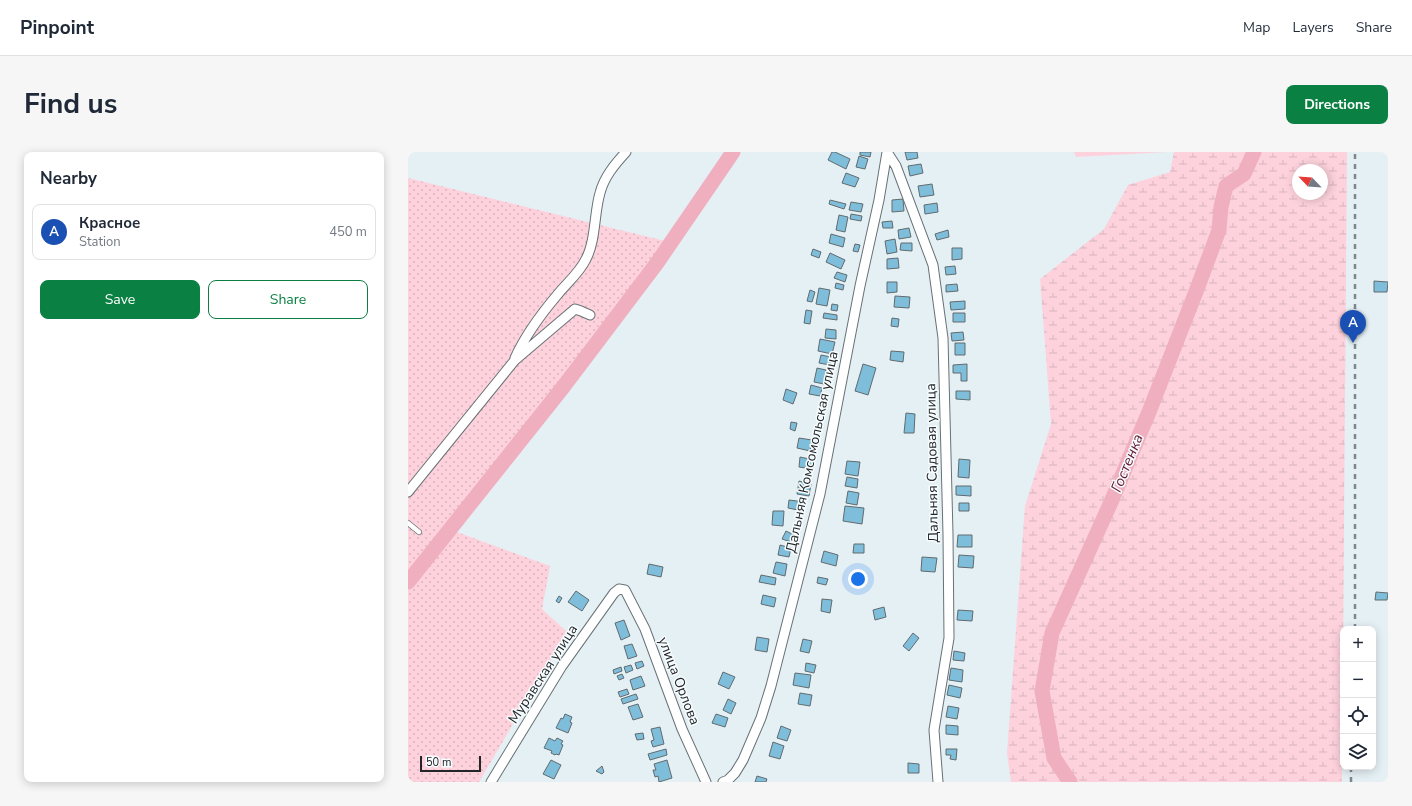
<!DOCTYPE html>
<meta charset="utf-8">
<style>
:root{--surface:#fff;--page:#f6f6f7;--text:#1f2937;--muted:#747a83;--line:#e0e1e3;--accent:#0b8043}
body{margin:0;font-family:"Nunito Sans",sans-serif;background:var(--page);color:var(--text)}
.controls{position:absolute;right:12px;bottom:12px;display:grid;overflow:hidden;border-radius:8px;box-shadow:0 2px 10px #0003}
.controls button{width:36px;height:36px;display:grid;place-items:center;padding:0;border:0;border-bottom:1px solid var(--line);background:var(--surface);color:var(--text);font:20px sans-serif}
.compass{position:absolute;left:884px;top:12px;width:36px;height:36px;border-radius:50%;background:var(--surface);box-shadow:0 2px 10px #0003;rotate:295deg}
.scale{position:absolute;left:12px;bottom:10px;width:61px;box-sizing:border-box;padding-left:4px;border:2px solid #222628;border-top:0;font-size:11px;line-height:14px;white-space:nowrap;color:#222628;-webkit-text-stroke:3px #f7fcfe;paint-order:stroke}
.you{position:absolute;left:450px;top:427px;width:14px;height:14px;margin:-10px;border:3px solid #fff;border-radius:50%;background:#1a73e8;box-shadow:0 0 0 6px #1a73e833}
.badge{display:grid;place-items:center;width:26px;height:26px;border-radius:50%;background:var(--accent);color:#fff;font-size:13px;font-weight:700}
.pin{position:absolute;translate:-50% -33px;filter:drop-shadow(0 1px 2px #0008)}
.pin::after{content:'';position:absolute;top:21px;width:14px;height:12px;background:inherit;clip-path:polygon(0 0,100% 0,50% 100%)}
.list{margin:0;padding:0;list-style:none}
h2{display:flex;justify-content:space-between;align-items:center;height:52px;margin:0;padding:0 16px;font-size:17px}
h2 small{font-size:13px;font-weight:400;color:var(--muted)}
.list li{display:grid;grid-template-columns:26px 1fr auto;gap:12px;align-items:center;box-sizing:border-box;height:56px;margin:0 8px 8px;padding:0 8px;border:1px solid var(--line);border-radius:8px}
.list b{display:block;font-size:15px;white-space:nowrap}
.list p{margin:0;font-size:13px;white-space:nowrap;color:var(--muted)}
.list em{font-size:13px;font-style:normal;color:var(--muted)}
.actions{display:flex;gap:8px;padding:12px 16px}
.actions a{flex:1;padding:9px 0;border:1px solid var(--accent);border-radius:8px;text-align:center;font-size:14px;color:var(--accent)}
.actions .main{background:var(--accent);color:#fff}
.icon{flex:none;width:22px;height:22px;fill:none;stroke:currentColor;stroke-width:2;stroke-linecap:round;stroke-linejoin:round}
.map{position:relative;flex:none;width:980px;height:630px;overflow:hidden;border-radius:8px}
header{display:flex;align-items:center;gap:24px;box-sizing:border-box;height:56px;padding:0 20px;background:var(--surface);border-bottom:1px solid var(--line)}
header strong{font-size:19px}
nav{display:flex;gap:22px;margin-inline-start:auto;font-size:14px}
.intro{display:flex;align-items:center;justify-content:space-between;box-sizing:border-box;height:96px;padding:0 24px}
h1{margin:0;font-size:28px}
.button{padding:10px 18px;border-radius:8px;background:var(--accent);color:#fff;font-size:14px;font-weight:700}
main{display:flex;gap:24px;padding:0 24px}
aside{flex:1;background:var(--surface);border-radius:8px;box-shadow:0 2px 10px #0003}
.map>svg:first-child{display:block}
.grass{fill:url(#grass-dots)}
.wetland{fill:url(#wetland-marsh);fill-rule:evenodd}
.garden{fill:#fdd2dc}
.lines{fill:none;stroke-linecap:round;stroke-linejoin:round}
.river{stroke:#efafbf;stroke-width:15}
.building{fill:#7ebeda;stroke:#616b6f}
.lane-casing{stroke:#687276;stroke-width:6}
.street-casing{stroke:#687276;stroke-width:11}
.lane{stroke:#fff;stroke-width:4.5}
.street{stroke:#fff;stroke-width:9}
.rail{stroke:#80878b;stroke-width:2.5;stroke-dasharray:5 5;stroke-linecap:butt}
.labels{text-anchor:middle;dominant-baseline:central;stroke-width:3;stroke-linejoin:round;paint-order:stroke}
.street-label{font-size:14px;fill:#222628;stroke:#f7fcfe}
.water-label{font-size:15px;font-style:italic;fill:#641b35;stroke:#f7fcfe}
</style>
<header>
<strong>Pinpoint</strong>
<nav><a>Map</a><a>Layers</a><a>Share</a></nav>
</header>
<div class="intro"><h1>Find us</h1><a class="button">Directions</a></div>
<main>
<aside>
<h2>Nearby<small></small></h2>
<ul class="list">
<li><span class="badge" style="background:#1a4fb4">A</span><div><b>Красное</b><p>Station</p></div><em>450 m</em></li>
</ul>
<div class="actions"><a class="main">Save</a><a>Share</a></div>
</aside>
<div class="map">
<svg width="980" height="630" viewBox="0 0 980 630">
<defs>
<pattern id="grass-dots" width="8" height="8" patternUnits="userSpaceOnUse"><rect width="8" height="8" fill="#fdd2dc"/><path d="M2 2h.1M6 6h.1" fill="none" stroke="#d9b4bd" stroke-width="1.8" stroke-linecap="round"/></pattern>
<pattern id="wetland-marsh" width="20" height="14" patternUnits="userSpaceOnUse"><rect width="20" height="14" fill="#fdd2dc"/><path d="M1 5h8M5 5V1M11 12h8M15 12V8" fill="none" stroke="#d9b4bd"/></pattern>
</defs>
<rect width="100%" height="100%" fill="#e5f0f5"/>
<path class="grass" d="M 0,26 L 261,90 L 46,379 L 142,414 L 134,457 L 159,480 L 71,630 L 0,630 Z"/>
<path class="wetland" d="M 766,0 L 939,0 L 934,630 L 603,630 L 599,601 L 617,354 L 643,272 L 632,127 L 696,77 L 720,33 L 762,20 ZM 890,18 L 914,18 L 914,42 L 890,42 Z"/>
<path class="garden" d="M 666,0 L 759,0 L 668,5 Z"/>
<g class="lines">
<path class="river" d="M 0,430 L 156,234 L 249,111 L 325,0
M 662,630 L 646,606 L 634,539 L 644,481 L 703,350 L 741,260 L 789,137 L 811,78 L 813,55 L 818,34 L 836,22 L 846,0"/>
</g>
<path class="building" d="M 424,0 L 427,0 L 442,7 L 438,17 L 420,8 Z
M 452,0 L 463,0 L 462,5 L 452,3 Z
M 497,0 L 509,0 L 510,6 L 499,8 Z
M 451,4 L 460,7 L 457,17 L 448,15 Z
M 513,12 L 515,21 L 502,24 L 500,14 Z
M 438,21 L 451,26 L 447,35 L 434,31 Z
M 524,32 L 526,43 L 512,45 L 510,34 Z
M 495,47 L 496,59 L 484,60 L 484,48 Z
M 422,48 L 438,52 L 436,57 L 421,52 Z
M 443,50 L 455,52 L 453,60 L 441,58 Z
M 529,51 L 530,60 L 517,62 L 516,53 Z
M 443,62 L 454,64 L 453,69 L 442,67 Z
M 431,63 L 440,65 L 437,80 L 428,78 Z
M 484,69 L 485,76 L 475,76 L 474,70 Z
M 501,76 L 503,85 L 491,87 L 490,78 Z
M 540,78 L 541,85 L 529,88 L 527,82 Z
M 423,82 L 437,86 L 435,95 L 421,91 Z
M 487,87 L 489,100 L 479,102 L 477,89 Z
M 493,91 L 504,91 L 504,99 L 492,98 Z
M 447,92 L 452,93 L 450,100 L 445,99 Z
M 544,96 L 554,96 L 554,107 L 544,108 Z
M 405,97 L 413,100 L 411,106 L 403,103 Z
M 422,101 L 437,108 L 433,117 L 418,110 Z
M 490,106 L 491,116 L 479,117 L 479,107 Z
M 547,114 L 548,122 L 538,123 L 537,115 Z
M 429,120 L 439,123 L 437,130 L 426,126 Z
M 966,129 L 980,130 L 979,140 L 966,140 Z
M 479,130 L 489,130 L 489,140 L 479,141 Z
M 428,131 L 436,133 L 435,138 L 427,136 Z
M 549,132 L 550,139 L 538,140 L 538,133 Z
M 411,136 L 422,138 L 419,154 L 408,152 Z
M 402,138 L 407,140 L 404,150 L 399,149 Z
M 487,144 L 502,145 L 501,156 L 486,155 Z
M 557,149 L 557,157 L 543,158 L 542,150 Z
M 424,152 L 430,153 L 429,159 L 423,158 Z
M 398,158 L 404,159 L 402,172 L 396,171 Z
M 416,161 L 429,163 L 429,168 L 415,166 Z
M 545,161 L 557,161 L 557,170 L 545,170 Z
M 484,166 L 491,167 L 490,175 L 483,174 Z
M 418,177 L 428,178 L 428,187 L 417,186 Z
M 555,180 L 556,188 L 544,189 L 543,181 Z
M 412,187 L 427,190 L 424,202 L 410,199 Z
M 547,191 L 557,191 L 557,203 L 547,203 Z
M 483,199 L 496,200 L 495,210 L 482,208 Z
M 413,203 L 423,205 L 422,213 L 411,211 Z
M 455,212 L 468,216 L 460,243 L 447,239 Z
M 559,212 L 559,229 L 553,229 L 553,221 L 545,221 L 545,213 Z
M 409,216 L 418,218 L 416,232 L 406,230 Z
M 403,233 L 414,236 L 412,244 L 401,242 Z
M 378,237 L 389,241 L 385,252 L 375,248 Z
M 548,239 L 562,239 L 562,248 L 548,247 Z
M 498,261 L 507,262 L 506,281 L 496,281 Z
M 383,270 L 389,271 L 387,279 L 382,277 Z
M 391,286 L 404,288 L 402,299 L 389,296 Z
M 392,305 L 406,308 L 405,317 L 391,315 Z
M 551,307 L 562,308 L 561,326 L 550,325 Z
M 439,309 L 452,310 L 450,324 L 437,322 Z
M 439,325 L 450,327 L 449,336 L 437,334 Z
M 391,329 L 403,332 L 401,344 L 389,342 Z
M 548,334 L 563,334 L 563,344 L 548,343 Z
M 440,339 L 451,341 L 449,353 L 438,351 Z
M 381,348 L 397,350 L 395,359 L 380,356 Z
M 551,351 L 561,351 L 561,359 L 551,359 Z
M 437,354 L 456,356 L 454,372 L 435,369 Z
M 365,359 L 376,359 L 375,374 L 364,373 Z
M 378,379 L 386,383 L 383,390 L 374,387 Z
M 550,383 L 564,383 L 564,395 L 549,395 Z
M 446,392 L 456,392 L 456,401 L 445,401 Z
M 372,393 L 383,396 L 381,405 L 370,403 Z
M 416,399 L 430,403 L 428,414 L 413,410 Z
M 551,403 L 566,404 L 565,416 L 550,415 Z
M 514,405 L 529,406 L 527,420 L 513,419 Z
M 368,410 L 379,412 L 377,424 L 365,421 Z
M 241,412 L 255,415 L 253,425 L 239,422 Z
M 353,423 L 368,426 L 367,433 L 351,430 Z
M 410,425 L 420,427 L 418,433 L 409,431 Z
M 168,439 L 181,448 L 174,459 L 160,450 Z
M 968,440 L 980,441 L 979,448 L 967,448 Z
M 355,443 L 368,446 L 366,455 L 353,452 Z
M 151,444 L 154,446 L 151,451 L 148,449 Z
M 414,447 L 424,448 L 422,461 L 413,459 Z
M 476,455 L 478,465 L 467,468 L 465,458 Z
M 550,458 L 565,459 L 564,469 L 549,468 Z
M 216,468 L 222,484 L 213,488 L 207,471 Z
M 505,481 L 511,486 L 501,499 L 495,494 Z
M 349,485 L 361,487 L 359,500 L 347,498 Z
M 395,487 L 404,489 L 401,501 L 392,499 Z
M 224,492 L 229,504 L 220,507 L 216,494 Z
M 546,499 L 557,501 L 556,509 L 545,508 Z
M 234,509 L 236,514 L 229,517 L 227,511 Z
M 398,511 L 408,513 L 406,521 L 397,519 Z
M 223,513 L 225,518 L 218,521 L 216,515 Z
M 213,515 L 214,519 L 206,522 L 205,518 Z
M 543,516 L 555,518 L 554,530 L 541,528 Z
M 315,520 L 327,525 L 321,537 L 310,532 Z
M 387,521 L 403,523 L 401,536 L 385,533 Z
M 214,522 L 216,526 L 211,528 L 209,524 Z
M 233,524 L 237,534 L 225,538 L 222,528 Z
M 541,533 L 554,536 L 552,546 L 539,543 Z
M 219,537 L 221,542 L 212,545 L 210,540 Z
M 392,541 L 404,543 L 402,554 L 390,552 Z
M 228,542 L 230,547 L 215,552 L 213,547 Z
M 320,547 L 328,551 L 323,562 L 315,558 Z
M 230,552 L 235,565 L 225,568 L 220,555 Z
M 540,554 L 551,556 L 549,567 L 538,565 Z
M 157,562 L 164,565 L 162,570 L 164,571 L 160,581 L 148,576 L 153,566 L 155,567 Z
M 308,562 L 320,566 L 317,575 L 304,571 Z
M 538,573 L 550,574 L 550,583 L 538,582 Z
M 373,574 L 383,578 L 379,589 L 369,586 Z
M 252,575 L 256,592 L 245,595 L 243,589 L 246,588 L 243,577 Z
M 235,581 L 236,587 L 229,588 L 227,582 Z
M 141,586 L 147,589 L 149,586 L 155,589 L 153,592 L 155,593 L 151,603 L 148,602 L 147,603 L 143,601 L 144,599 L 136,596 Z
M 365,590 L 376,594 L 372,607 L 361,604 Z
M 258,597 L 259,603 L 242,608 L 240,602 Z
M 538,597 L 549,597 L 548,608 L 542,607 L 543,603 L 538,603 Z
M 143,608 L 153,613 L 146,627 L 135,622 Z
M 259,608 L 264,626 L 251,630 L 250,624 L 247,625 L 245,618 L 248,618 L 246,612 Z
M 500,611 L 511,612 L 511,621 L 500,621 Z
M 194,614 L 196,620 L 194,622 L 188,619 Z
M 349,624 L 359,627 L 358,630 L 347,630 Z"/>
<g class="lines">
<defs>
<path id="lane" d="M 0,371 L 11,380"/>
<path id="street" d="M 479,0 L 488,14 L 525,113 L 535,186 L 540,382 L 541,486 L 526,578 L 530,630
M 107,206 C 118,182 133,162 150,142 C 159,131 172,120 178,107 C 188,88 186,61 192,41 C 196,25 207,12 218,0
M 0,340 L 107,208 L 167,157 L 173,159 L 182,163
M 83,630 L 154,514 L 206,441 L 211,437 L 217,438 L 237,477 L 274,577 L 298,630
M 315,630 L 320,628 L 327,621 L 335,608 L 353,566 L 363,534 L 412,342 L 452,134 L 471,48 L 479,0"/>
</defs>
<use href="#lane" class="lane-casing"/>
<use href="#street" class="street-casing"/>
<use href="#lane" class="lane"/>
<use href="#street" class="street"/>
<path class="rail" d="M 947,477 L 947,0
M 943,630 L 943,615"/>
</g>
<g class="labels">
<g class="street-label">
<text transform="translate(404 300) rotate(-78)">Дальняя Комсомольская улица</text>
<text transform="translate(524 311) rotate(-91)">Дальняя Садовая улица</text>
<text transform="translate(135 522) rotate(-57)">Муравская улица</text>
<text transform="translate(271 529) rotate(69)">улица Орлова</text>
</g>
<g class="water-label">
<text transform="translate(719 311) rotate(-68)">Гостенка</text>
</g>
</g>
</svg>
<div class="controls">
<button>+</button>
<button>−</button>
<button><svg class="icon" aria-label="locate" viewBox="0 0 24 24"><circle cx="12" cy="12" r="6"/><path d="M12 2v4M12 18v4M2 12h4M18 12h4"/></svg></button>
<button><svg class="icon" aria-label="layers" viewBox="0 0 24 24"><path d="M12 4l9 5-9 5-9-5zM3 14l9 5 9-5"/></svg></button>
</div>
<svg class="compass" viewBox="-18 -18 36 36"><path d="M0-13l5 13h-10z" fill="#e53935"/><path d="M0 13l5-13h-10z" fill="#747a83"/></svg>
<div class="scale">50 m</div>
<div class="you"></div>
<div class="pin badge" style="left:945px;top:191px;background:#1a4fb4">A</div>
</div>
</main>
